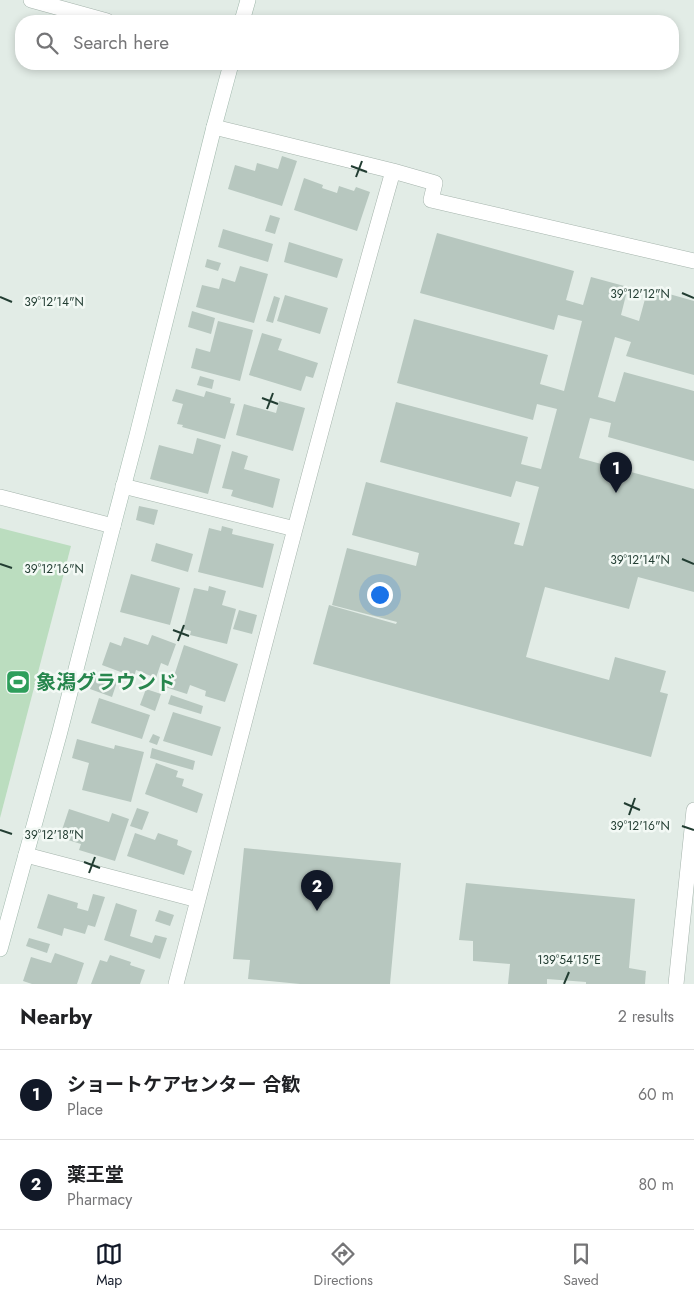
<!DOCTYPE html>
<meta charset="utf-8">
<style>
:root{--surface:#fff;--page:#f6f6f6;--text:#202124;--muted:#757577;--line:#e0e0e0;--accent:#111827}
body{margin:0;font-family:Jost,"Noto Sans JP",sans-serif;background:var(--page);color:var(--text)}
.you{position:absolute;left:379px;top:594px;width:18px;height:18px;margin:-12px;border:4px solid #fff;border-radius:50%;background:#1a73e8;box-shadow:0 0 0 8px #1a73e833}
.badge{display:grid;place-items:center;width:32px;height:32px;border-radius:50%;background:var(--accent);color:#fff;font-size:16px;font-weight:700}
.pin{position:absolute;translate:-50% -41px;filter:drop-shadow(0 1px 2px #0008)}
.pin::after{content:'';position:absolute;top:26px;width:18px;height:15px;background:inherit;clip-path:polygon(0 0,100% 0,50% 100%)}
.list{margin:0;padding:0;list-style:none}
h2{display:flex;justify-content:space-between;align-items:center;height:65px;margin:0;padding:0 20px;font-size:21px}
h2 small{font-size:16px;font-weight:400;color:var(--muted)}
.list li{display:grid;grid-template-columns:32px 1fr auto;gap:15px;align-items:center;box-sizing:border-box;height:90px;padding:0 20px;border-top:1px solid var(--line)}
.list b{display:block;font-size:19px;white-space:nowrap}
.list p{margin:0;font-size:16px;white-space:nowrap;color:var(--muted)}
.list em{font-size:16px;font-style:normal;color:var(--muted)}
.icon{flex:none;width:28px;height:28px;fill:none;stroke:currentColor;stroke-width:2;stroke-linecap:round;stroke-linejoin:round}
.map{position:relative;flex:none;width:694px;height:984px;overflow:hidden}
.search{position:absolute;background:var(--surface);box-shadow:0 2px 8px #0003;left:15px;right:15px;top:15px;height:55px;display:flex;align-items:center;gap:12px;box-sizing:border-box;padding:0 18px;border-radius:20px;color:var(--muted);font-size:19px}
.sheet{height:245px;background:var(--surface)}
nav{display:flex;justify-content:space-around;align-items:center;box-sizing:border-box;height:70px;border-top:1px solid var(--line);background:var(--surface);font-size:14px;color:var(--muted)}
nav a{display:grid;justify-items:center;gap:2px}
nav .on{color:var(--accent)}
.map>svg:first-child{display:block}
.green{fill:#bbddbf}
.building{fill:#b7c7bf}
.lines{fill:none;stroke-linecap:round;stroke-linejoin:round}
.street-casing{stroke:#a5b4ac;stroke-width:16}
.secondary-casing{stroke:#a0b8ac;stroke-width:16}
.street{stroke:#fff;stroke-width:15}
.secondary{stroke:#fff;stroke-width:15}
.ticks{fill:none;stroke:#223d32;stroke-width:2}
.labels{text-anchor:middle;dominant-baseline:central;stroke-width:5;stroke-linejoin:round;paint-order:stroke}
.leisure-label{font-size:20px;font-weight:bold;fill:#27864d;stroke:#f3f9f5;text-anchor:start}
.ticks-label{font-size:12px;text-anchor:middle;fill:#223d32;stroke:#f3f9f5;stroke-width:5;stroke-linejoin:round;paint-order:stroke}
</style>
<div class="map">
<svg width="694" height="984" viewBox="0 0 694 984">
<rect width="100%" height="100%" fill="#e2ece6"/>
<path class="green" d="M 0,528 L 71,546 L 0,818 Z"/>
<path class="building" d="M 282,156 L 297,161 L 282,206 L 228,189 L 235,165 L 255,171 L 257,163 L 278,169 Z
M 304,178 L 323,185 L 322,188 L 337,193 L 339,186 L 354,191 L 356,187 L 370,192 L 357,231 L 294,210 Z
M 270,215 L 280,218 L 275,234 L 265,231 Z
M 223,229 L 273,244 L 268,262 L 218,247 Z
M 437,233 L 574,271 L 566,300 L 583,305 L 591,277 L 628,287 L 621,315 L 639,321 L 648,288 L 694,301 L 694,375 L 626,356 L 631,342 L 615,337 L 598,397 L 615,402 L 624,372 L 694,391 L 694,461 L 608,437 L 611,423 L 590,418 L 579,458 L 694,489 L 694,592 L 638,577 L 629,609 L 545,587 L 526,657 L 609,680 L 615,657 L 666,671 L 660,692 L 668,694 L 651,757 L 313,664 L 329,605 L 396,624 L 397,622 L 332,605 L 347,548 L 416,566 L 419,553 L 352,535 L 366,482 L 520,523 L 514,544 L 523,546 L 539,487 L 516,481 L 511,497 L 380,462 L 396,402 L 528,437 L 521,464 L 541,469 L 557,409 L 537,404 L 533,420 L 397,383 L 414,319 L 548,355 L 540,384 L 564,391 L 582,321 L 558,315 L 554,330 L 420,293 Z
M 289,242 L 343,259 L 337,278 L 284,262 Z
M 207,259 L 221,263 L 218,271 L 205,267 Z
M 240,266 L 268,274 L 254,323 L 196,307 L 202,285 L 219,289 L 222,278 L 235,282 Z
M 285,295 L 328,308 L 320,334 L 277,321 Z
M 274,296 L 280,298 L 273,323 L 266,321 Z
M 192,311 L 215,318 L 211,334 L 188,327 Z
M 218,321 L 253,330 L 240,381 L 191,368 L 196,348 L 210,352 Z
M 262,333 L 282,339 L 278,350 L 318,363 L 313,378 L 306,376 L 301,391 L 249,375 Z
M 200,376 L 214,380 L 212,389 L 197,385 Z
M 176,389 L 204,397 L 206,391 L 231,398 L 230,403 L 235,404 L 225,439 L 182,427 L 183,425 L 177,424 L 183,404 L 172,401 Z
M 279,401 L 305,408 L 293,451 L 236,435 L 244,404 L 276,413 Z
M 197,438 L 221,445 L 208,494 L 150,479 L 159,445 L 193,454 Z
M 232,451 L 248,456 L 244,469 L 280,479 L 273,508 L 231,496 L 233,490 L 222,488 Z
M 139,506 L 158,510 L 154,525 L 136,520 Z
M 222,526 L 233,529 L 232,534 L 274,544 L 263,588 L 198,572 L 209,528 L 221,531 Z
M 156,543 L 193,554 L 188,572 L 151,561 Z
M 131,574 L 180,588 L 170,625 L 120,612 Z
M 209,586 L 226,591 L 222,605 L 236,609 L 227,644 L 190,635 L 191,631 L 183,629 L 194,588 L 208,591 Z
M 239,610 L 257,615 L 252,634 L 233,629 Z
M 152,635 L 176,644 L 168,666 L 161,663 L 156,678 L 136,670 L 134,677 L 102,665 L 110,642 L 121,646 L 124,637 L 148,645 Z
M 184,645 L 238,664 L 225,702 L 205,696 L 206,691 L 190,685 L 187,694 L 165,687 L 170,675 L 174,676 Z
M 94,675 L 117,682 L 112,697 L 90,689 Z
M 146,689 L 161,694 L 155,711 L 140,705 Z
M 171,695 L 203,706 L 201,714 L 168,704 Z
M 99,698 L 150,715 L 142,739 L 91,723 Z
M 173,712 L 221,727 L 212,756 L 163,741 Z
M 153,734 L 160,737 L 157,745 L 149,742 Z
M 77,739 L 114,749 L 115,745 L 144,752 L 131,802 L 82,790 L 89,763 L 72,758 Z
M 152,748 L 195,761 L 193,770 L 150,758 Z
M 156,763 L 178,771 L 176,777 L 184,779 L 182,786 L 203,794 L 197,813 L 145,794 Z
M 137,808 L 149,812 L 142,830 L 130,826 Z
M 69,809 L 109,822 L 112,813 L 129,819 L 115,861 L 79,850 L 81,844 L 68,840 L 70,832 L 62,830 Z
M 135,833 L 155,840 L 158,833 L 178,840 L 177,845 L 192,851 L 184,875 L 127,856 Z
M 244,848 L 401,863 L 390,984 L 300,984 L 248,979 L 250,960 L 233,959 Z
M 466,883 L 635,899 L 629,968 L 646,971 L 645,984 L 586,984 L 586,982 L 547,979 L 547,984 L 508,984 L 510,964 L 473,961 L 473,941 L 459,940 Z
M 48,894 L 78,903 L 77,908 L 88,911 L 93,894 L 105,897 L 95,927 L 88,925 L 85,934 L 64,928 L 62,936 L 37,928 Z
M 116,903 L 137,910 L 130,936 L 152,943 L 155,935 L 167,938 L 160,959 L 104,940 Z
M 159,910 L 174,915 L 170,926 L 155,921 Z
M 29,938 L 50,944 L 47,953 L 26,946 Z
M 55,953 L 84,963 L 77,984 L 32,984 L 23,981 L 31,957 L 51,963 Z
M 110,955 L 131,962 L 130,965 L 145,970 L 140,984 L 91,984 L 100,960 L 107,962 Z"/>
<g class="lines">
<defs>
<path id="street" d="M 31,0 L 107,21
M 393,171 L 435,183 L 431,200 L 694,261
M 123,486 L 295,529
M 0,497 L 113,526
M 26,855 L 198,900
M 176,984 C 247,713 316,441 393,171 L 214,127
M 676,984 L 694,810"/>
<path id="secondary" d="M 242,21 L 248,0
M 0,949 L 59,735 L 113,526 L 137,435 L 214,127 L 231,64"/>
</defs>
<use href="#street" class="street-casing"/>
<use href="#secondary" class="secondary-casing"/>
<use href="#street" class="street"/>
<use href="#secondary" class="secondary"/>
</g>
<path class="ticks" d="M 351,166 L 367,172M 356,177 L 362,161M 682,293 L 694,298M 0,297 L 12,302M 262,398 L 278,404M 267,409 L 273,393M 682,559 L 694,564M 0,564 L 12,568M 173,630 L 189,636M 178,641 L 184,625M 624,803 L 640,810M 629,815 L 635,798M 682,826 L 694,830M 0,830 L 12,834M 84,862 L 100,868M 89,873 L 95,857M 564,984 L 569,972"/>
<defs>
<symbol id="stadium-square" viewBox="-11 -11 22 22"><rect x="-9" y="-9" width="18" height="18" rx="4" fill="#2e9e5b" stroke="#f3f9f5"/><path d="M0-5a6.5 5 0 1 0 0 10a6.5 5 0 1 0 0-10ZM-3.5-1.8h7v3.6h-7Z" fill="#fff"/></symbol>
</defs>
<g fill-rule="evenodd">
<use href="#stadium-square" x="4" y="668" width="28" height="28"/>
</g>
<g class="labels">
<g class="leisure-label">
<text x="36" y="682">象潟グラウンド</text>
</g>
</g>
<g class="ticks-label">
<text x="640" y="298">39°12'12"N</text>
<text x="54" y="306">39°12'14"N</text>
<text x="640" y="564">39°12'14"N</text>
<text x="54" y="573">39°12'16"N</text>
<text x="640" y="830">39°12'16"N</text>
<text x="54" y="839">39°12'18"N</text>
<text x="569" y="964">139°54'15"E</text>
</g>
</svg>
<div class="you"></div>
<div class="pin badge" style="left:616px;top:493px">1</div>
<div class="pin badge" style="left:317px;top:911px">2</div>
<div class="search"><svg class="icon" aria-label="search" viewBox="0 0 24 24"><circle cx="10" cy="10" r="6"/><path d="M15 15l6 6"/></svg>Search here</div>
</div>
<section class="sheet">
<h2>Nearby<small>2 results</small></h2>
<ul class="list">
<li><span class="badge">1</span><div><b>ショートケアセンター 合歓</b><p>Place</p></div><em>60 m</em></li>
<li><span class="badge">2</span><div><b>薬王堂</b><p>Pharmacy</p></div><em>80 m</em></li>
</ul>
</section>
<nav>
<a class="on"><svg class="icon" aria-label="map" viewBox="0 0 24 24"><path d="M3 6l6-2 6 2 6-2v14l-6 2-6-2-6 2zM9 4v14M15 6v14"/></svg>Map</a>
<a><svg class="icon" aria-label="directions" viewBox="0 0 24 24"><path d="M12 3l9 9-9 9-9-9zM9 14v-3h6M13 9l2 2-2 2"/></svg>Directions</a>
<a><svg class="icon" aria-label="saved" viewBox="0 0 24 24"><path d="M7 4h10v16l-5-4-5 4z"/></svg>Saved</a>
</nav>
